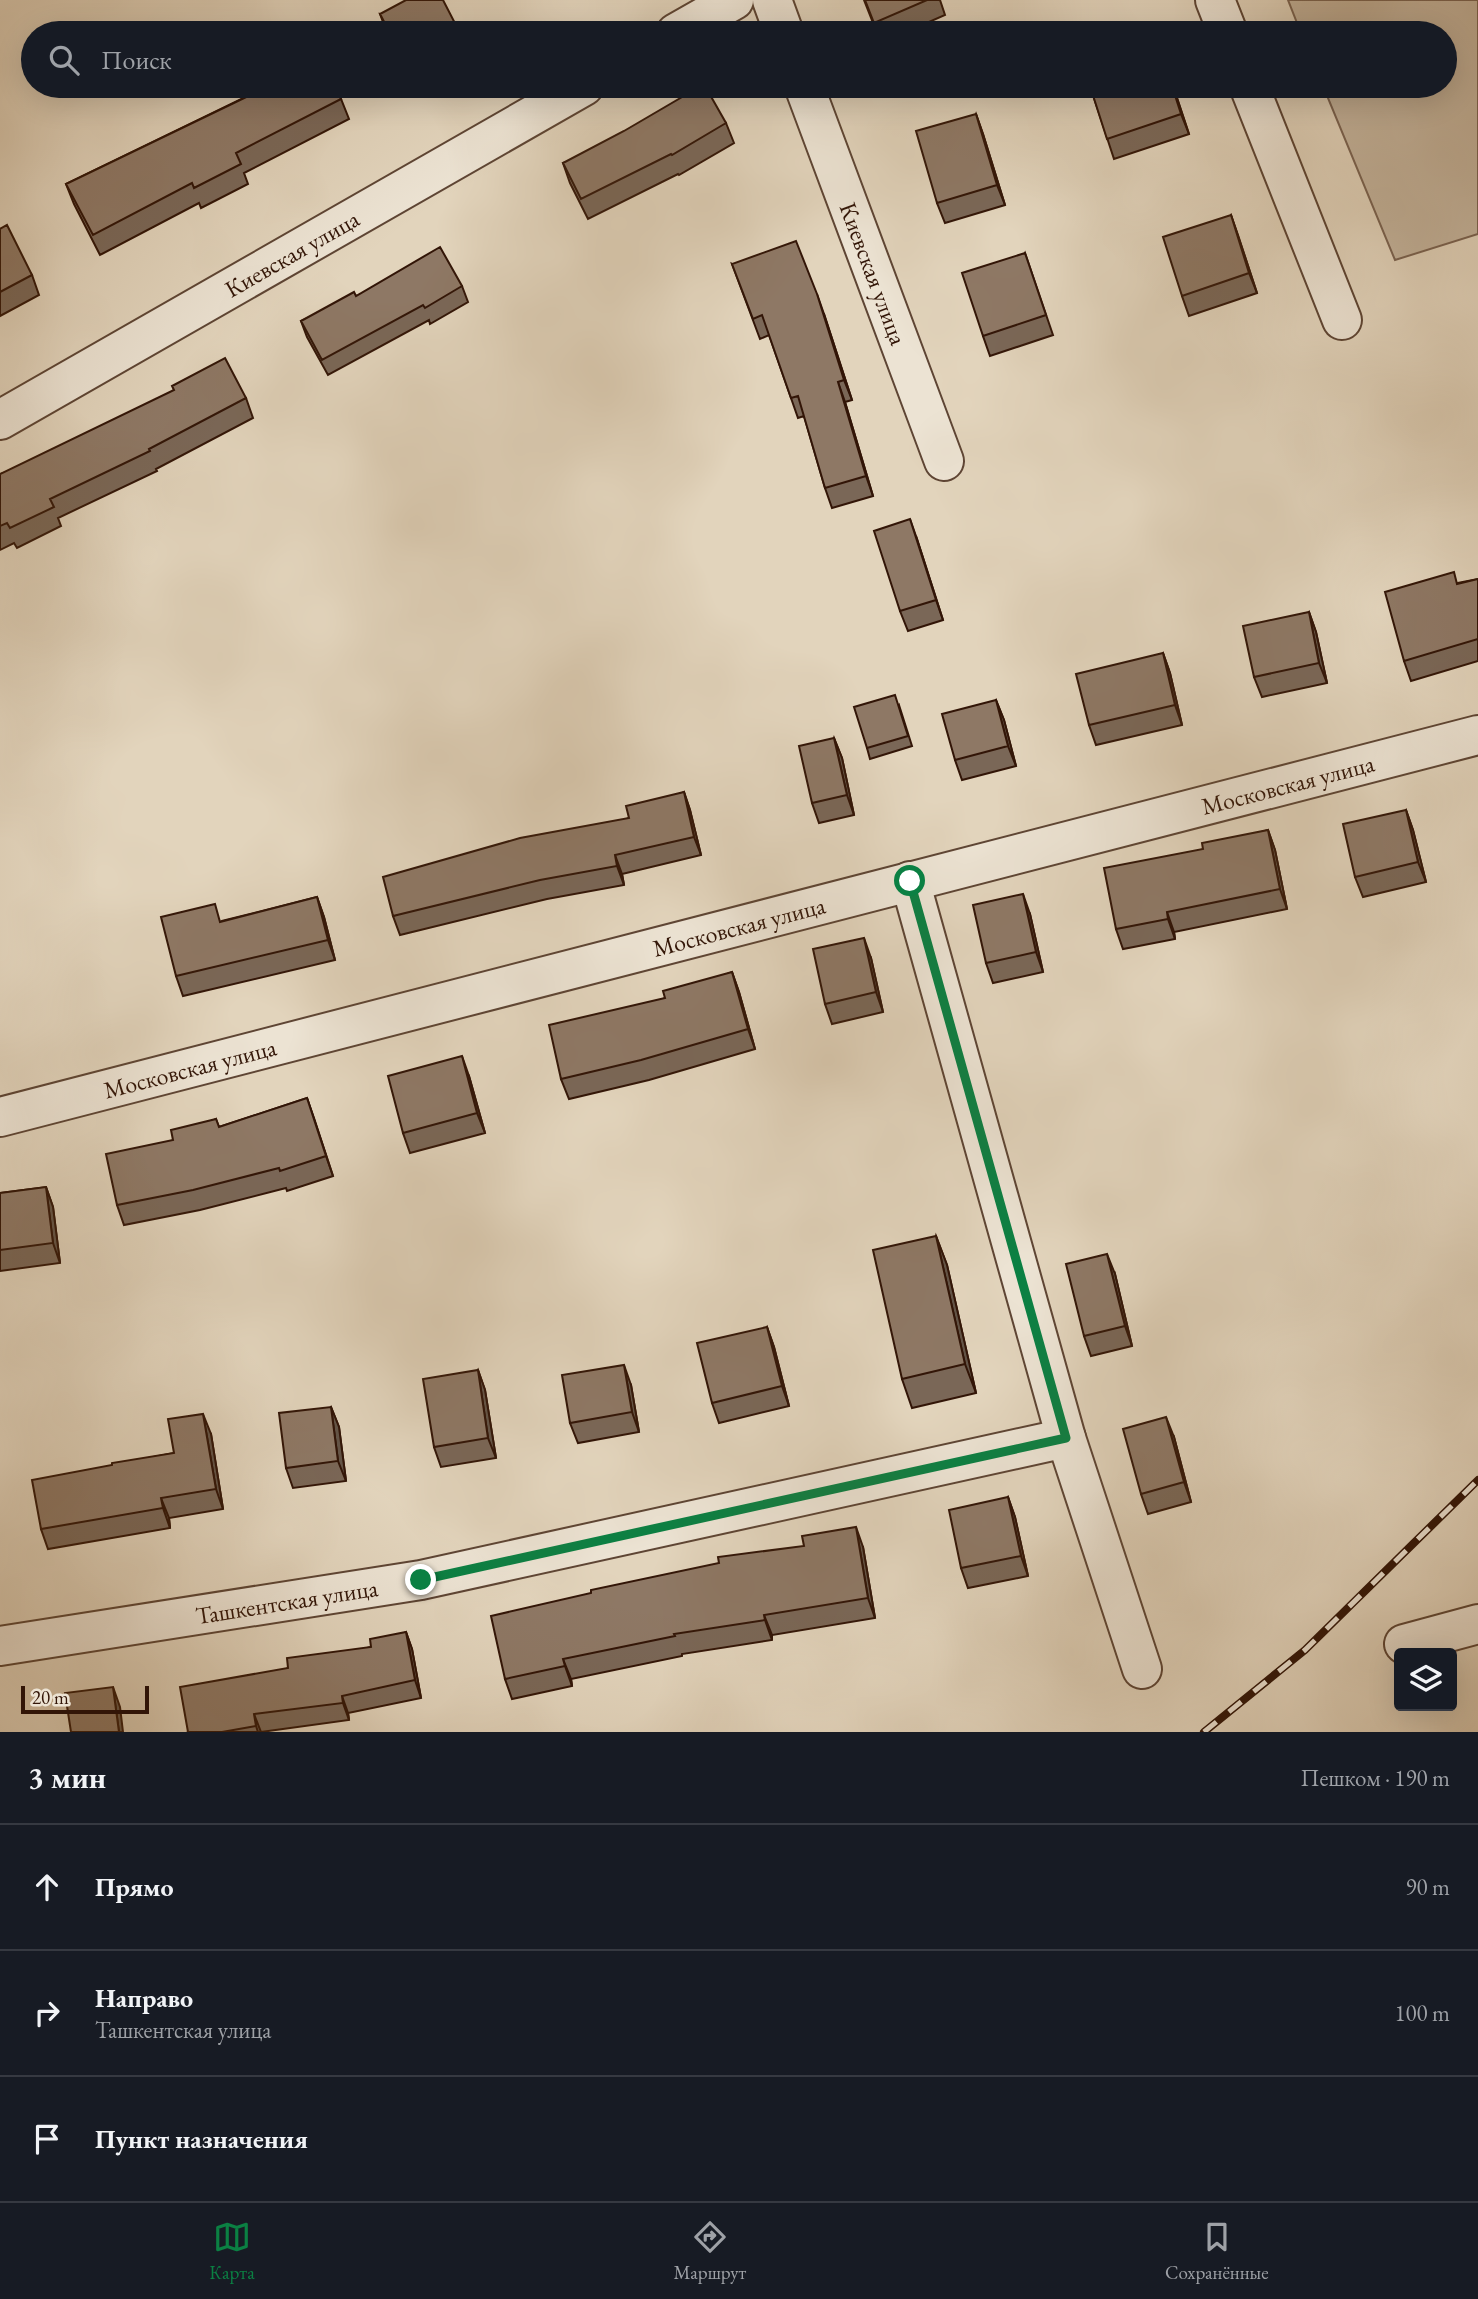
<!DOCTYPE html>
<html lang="ru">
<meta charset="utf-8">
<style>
:root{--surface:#171b24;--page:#20242c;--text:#f1f3f6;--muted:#9ea1a6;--line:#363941;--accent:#0b8043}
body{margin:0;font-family:"EB Garamond",serif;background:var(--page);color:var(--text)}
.controls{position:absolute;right:21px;bottom:21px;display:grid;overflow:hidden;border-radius:7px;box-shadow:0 7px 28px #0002}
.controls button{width:63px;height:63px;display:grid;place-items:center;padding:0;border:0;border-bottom:2px solid var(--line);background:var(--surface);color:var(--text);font:35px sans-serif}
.scale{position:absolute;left:21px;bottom:18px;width:128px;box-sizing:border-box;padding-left:7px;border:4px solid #321507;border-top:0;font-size:19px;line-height:24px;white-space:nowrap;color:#321507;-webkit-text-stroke:5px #ece3d3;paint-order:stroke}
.stop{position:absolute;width:21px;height:21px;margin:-16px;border:5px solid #0b8043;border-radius:50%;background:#fff}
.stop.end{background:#0b8043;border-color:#fff;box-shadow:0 2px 7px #0008}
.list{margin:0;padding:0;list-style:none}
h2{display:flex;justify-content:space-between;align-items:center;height:91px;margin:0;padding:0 28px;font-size:30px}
h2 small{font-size:23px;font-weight:400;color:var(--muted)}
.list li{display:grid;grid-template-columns:46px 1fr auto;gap:21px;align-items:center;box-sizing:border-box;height:126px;padding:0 28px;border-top:2px solid var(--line)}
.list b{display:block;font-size:26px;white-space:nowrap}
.list p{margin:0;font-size:23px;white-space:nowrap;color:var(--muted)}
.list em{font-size:23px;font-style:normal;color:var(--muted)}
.icon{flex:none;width:38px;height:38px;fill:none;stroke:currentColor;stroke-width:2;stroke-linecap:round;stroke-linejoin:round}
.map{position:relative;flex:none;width:1478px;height:1732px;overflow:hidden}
.search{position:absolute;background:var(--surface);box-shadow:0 7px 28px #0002;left:21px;right:21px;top:21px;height:77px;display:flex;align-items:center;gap:18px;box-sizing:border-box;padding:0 24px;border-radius:38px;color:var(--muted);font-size:26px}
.sheet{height:469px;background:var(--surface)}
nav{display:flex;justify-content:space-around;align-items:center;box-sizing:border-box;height:98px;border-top:2px solid var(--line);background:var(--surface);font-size:19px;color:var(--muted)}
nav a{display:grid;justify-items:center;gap:4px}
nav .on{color:var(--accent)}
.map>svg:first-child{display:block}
.green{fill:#c4b49d;stroke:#7b6452;stroke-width:2}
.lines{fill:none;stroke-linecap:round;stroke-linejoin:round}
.minor-casing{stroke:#5e4534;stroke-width:42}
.minor{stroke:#ece3d3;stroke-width:38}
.rail-casing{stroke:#321507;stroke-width:8}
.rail{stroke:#ece3d3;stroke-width:5;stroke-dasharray:16;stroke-linecap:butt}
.wall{fill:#7a6757;stroke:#321507;stroke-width:2}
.shaded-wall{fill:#635447;stroke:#321507;stroke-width:2}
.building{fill:#8e7865;stroke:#321507;stroke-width:2}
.route{stroke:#0b8043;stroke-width:9}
.labels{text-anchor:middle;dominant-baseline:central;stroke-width:5;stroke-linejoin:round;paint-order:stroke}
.street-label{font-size:24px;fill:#321507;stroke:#ece3d3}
</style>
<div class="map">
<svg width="1478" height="1732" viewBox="0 0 1478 1732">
<rect width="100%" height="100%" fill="#e2d4bc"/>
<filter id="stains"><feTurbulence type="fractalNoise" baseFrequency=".00286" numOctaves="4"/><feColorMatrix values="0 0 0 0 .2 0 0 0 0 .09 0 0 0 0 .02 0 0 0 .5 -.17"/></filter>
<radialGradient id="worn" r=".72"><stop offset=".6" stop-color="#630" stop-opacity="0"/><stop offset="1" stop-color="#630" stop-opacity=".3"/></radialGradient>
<path class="green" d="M 1288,0 L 1478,0 L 1478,234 L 1395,260 L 1323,86 L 1445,86 L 1445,33 L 1301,33 Z"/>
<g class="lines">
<defs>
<g id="minor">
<path d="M 772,0 L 784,33"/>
<path d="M 1215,0 L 1228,33"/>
<path d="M 676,33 L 734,0"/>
<path id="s1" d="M 804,86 L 944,461"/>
<path d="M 1249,86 L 1342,320"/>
<path id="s2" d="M 0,420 L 584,86"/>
<path d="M 910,881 L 1066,1438 L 1142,1669"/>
<path id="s3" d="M 0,1117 L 1478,735"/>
<path d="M 1404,1644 L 1478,1624"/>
<path id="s4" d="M 0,1646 L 421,1580 L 1066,1438"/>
</g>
</defs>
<use href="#minor" class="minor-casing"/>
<use href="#minor" class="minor"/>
<defs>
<path id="rail" d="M 1204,1732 L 1305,1650 L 1478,1480"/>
</defs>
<use href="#rail" class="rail-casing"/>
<use href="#rail" class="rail"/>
</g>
<path class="wall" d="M 864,0 L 940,0 L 945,15 L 904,33 L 877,33 Z
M 380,14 L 460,33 L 387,33 Z
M 266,86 L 341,99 L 349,119 L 244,173 L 248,184 L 201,208 L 199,203 L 100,255 L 74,204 L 66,184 L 266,87 Z
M 1090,86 L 1173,86 L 1189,134 L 1114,159 Z
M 976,114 L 983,134 L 1005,205 L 945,223 L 937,203 Z
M 726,123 L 734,143 L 679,175 L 678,174 L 588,219 L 570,183 L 563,163 Z
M 1231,215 L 1257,293 L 1189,316 L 1182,296 Z
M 0,229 L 32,275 L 39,295 L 0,316 Z
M 1025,253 L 1053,335 L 990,356 L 983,336 Z
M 732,264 L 824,314 L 852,400 L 845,402 L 873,496 L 832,508 L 825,488 L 804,416 L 798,418 L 769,335 L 760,339 Z
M 462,286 L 468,302 L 430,324 L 429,320 L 328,375 L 307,337 L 301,321 L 356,296 Z
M 246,398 L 253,418 L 156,469 L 157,471 L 58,518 L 61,526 L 17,548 L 14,543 L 0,550 L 0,474 Z
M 917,539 L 943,620 L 908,631 L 900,611 Z
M 1478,579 L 1478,661 L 1411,681 L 1404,661 L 1458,583 Z
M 1309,612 L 1316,632 L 1327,683 L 1262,697 L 1254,677 Z
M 1163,653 L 1170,673 L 1182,725 L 1096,745 L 1089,725 Z
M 996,700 L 1004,720 L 1016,766 L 962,780 L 955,760 Z
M 899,705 L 912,746 L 870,759 L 867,748 Z
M 834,738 L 842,758 L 854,815 L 819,823 L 812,803 Z
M 684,792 L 690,810 L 701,855 L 622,874 L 624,885 L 547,899 L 400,935 L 393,916 L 629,818 Z
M 1406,810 L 1413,830 L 1426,882 L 1363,897 L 1355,877 Z
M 1268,830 L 1275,850 L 1287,909 L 1174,932 L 1175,939 L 1123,949 L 1116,929 L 1203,849 Z
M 317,897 L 324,917 L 335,960 L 183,996 L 176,976 L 222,921 Z
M 1030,914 L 1043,972 L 993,983 L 986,963 Z
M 871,958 L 883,1012 L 832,1024 L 825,1004 Z
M 732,972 L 739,992 L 755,1049 L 649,1080 L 569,1099 L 561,1079 L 665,998 Z
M 469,1076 L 485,1133 L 410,1153 L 403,1133 Z
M 307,1098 L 333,1176 L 287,1191 L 286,1188 L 200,1210 L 124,1225 L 117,1205 L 173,1140 L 216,1119 L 219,1127 Z
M 46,1187 L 53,1207 L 60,1263 L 0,1271 L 0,1193 Z
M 936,1236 L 947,1265 L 976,1393 L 912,1408 L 902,1379 Z
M 1115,1274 L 1132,1346 L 1091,1356 L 1084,1336 Z
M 767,1327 L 774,1347 L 789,1406 L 719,1423 L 712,1403 Z
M 478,1370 L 485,1390 L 496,1458 L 441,1467 L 434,1447 Z
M 631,1385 L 639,1432 L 578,1443 L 570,1423 Z
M 331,1407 L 339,1427 L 346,1481 L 293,1488 L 286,1468 Z
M 211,1434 L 223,1509 L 169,1518 L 170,1528 L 48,1549 L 41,1529 L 112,1465 L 174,1453 Z
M 1174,1437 L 1191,1502 L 1148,1514 L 1141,1494 Z
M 1008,1497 L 1015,1517 L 1028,1576 L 968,1588 L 961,1568 Z
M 863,1547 L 875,1618 L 772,1635 L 772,1640 L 682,1654 L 682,1656 L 571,1679 L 572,1686 L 512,1699 L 505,1679 Z
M 406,1632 L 412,1649 L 421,1698 L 348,1713 L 349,1720 L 261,1732 L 188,1732 L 288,1668 L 371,1647 Z"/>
<path class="shaded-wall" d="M 1172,86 L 1173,86 L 1189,134 L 1181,114 Z
M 976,114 L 983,134 L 1005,205 L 997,185 Z
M 1231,215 L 1238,235 L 1257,293 L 1249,273 Z
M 817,294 L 824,314 L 852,400 L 844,380 Z
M 838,382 L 845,402 L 873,496 L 866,476 Z
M 910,519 L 917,539 L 943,620 L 936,600 Z
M 1309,612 L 1316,632 L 1327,683 L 1319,663 Z
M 1163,653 L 1170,673 L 1182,725 L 1175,705 Z
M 996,700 L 1004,720 L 1016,766 L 1008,746 Z
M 834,738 L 842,758 L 854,815 L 847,795 Z
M 684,792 L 690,810 L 701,855 L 694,837 Z
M 1406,810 L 1413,830 L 1426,882 L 1418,862 Z
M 1268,830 L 1275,850 L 1287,909 L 1280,889 Z
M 615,855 L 622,874 L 624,885 L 617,866 Z
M 1023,894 L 1030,914 L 1043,972 L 1036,952 Z
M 317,897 L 324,917 L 335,960 L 328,940 Z
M 1167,912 L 1174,932 L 1175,939 L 1168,919 Z
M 864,938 L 871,958 L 883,1012 L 876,992 Z
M 732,972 L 739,992 L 755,1049 L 748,1029 Z
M 462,1056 L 469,1076 L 485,1133 L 477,1113 Z
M 307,1098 L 314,1118 L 333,1176 L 326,1156 Z
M 46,1187 L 53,1207 L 60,1263 L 53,1243 Z
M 936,1236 L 947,1265 L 976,1393 L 965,1364 Z
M 1107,1254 L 1115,1274 L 1132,1346 L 1125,1326 Z
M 767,1327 L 774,1347 L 789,1406 L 782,1386 Z
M 624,1365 L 631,1385 L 639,1432 L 632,1412 Z
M 478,1370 L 485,1390 L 496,1458 L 488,1438 Z
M 331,1407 L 339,1427 L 346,1481 L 338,1461 Z
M 203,1414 L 211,1434 L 223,1509 L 216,1489 Z
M 1166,1417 L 1174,1437 L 1191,1502 L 1184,1482 Z
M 1008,1497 L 1015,1517 L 1028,1576 L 1021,1556 Z
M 161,1498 L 169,1518 L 170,1528 L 163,1508 Z
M 856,1527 L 863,1547 L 875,1618 L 868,1598 Z
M 764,1615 L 772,1635 L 772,1640 L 765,1620 Z
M 406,1632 L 412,1649 L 421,1698 L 415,1680 Z
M 563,1659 L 571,1679 L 572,1686 L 565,1666 Z
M 113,1687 L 120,1707 L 123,1732 L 119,1732 Z
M 342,1696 L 348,1713 L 349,1720 L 343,1703 Z
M 254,1714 L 261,1732 L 258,1732 L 256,1726 Z"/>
<path class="building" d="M 406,0 L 443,0 L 460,33 L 390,33 L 380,14 Z
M 865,0 L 927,0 L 874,23 Z
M 266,86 L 334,86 L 341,99 L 236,153 L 241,164 L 194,188 L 192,183 L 93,235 L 66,184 L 267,87 Z
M 701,86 L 705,86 L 726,123 L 672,155 L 671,154 L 581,199 L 563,163 L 624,131 Z
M 1090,86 L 1172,86 L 1181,114 L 1107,139 Z
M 976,114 L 997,185 L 937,203 L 916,131 Z
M 1231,215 L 1249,273 L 1182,296 L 1163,237 Z
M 7,225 L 32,275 L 0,292 L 0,229 Z
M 796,241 L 817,294 L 844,380 L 838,382 L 866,476 L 825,488 L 798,396 L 791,398 L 762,315 L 753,319 L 732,264 Z
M 440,247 L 462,286 L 425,308 L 423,305 L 322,360 L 301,321 L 354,292 L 356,296 Z
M 1025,253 L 1046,315 L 983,336 L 962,273 Z
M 225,358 L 246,398 L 149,449 L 150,451 L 50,499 L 54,507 L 10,528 L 7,523 L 0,526 L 0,474 L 174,390 L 172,386 Z
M 910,519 L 936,600 L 900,611 L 874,531 Z
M 1454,572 L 1457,584 L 1478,579 L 1478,639 L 1404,661 L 1385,592 Z
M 1309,612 L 1319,663 L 1254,677 L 1243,626 Z
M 1163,653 L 1175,705 L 1089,725 L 1076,674 Z
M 895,695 L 908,736 L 867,748 L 854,707 Z
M 996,700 L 1008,746 L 955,760 L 942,714 Z
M 834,738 L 847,795 L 812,803 L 799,746 Z
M 684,792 L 694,837 L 615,855 L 617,866 L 540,880 L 393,916 L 383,877 L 520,838 L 629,818 L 626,806 Z
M 1406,810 L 1418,862 L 1355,877 L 1343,824 Z
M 1268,830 L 1280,889 L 1167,912 L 1168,919 L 1116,929 L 1104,868 L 1203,849 L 1202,843 Z
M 1023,894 L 1036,952 L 986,963 L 973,905 Z
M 317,897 L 328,940 L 176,976 L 161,917 L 215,904 L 220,922 Z
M 864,938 L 876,992 L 825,1004 L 813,949 Z
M 732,972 L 748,1029 L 641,1060 L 561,1079 L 549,1025 L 665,998 L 663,991 Z
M 462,1056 L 477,1113 L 403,1133 L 388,1076 Z
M 307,1098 L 326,1156 L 280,1171 L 279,1168 L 193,1190 L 117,1205 L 106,1154 L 173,1140 L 171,1130 L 216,1119 L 219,1127 Z
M 46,1187 L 53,1243 L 0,1250 L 0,1193 Z
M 936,1236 L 965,1364 L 902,1379 L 873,1250 Z
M 1107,1254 L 1125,1326 L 1084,1336 L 1066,1264 Z
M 767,1327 L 782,1386 L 712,1403 L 697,1343 Z
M 624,1365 L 632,1412 L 570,1423 L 562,1375 Z
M 478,1370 L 488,1438 L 434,1447 L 423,1379 Z
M 331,1407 L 338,1461 L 286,1468 L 279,1413 Z
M 203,1414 L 216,1489 L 161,1498 L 163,1508 L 41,1529 L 32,1480 L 112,1465 L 112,1463 L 174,1453 L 168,1419 Z
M 1166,1417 L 1184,1482 L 1141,1494 L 1123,1429 Z
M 1008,1497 L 1021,1556 L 961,1568 L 949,1510 Z
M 856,1527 L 868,1598 L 764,1615 L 765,1620 L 674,1634 L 675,1636 L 563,1659 L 565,1666 L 505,1679 L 491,1616 L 591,1593 L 591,1590 L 719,1563 L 718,1557 L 804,1546 L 802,1536 Z
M 406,1632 L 415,1680 L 342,1696 L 343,1703 L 254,1714 L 256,1726 L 222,1732 L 188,1732 L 180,1687 L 288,1668 L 287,1658 L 371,1647 L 370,1639 Z
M 113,1687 L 119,1732 L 71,1732 L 65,1693 Z"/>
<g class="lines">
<path class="route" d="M 421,1580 L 1066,1438 L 910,881"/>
</g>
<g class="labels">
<g class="street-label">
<text stroke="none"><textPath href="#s2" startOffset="336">Киевская улица</textPath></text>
<text stroke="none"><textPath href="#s1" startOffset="200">Киевская улица</textPath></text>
<text stroke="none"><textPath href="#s3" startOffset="1330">Московская улица</textPath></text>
<text stroke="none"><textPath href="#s3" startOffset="763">Московская улица</textPath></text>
<text stroke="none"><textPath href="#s3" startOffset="196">Московская улица</textPath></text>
<text stroke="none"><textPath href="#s4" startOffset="290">Ташкентская улица</textPath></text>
</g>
</g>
<rect width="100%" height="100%" filter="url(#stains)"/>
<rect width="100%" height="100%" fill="url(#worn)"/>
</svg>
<div class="controls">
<button><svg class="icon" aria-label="layers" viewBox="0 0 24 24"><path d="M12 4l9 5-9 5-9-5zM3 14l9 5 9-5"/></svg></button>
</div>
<div class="scale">20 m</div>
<div class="stop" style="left:910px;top:881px"></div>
<div class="stop end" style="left:421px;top:1580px"></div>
<div class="search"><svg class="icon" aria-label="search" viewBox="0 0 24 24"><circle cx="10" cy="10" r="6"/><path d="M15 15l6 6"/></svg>Поиск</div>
</div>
<section class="sheet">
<h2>3 мин<small>Пешком · 190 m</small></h2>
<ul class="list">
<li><svg class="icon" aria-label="ahead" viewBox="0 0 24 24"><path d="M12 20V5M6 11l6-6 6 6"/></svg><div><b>Прямо</b></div><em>90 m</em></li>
<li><svg class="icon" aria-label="right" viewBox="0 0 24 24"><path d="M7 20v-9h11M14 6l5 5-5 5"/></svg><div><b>Направо</b><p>Ташкентская улица</p></div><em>100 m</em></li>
<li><svg class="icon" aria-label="arrive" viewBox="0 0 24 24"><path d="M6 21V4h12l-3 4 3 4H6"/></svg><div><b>Пункт назначения</b></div></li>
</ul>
</section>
<nav>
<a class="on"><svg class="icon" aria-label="map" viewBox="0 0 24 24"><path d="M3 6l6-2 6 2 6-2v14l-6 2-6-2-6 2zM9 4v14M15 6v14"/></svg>Карта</a>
<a><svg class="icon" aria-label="directions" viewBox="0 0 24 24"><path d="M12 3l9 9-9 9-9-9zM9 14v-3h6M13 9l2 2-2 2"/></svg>Маршрут</a>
<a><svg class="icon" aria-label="saved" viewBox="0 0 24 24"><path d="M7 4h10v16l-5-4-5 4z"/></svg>Сохранённые</a>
</nav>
